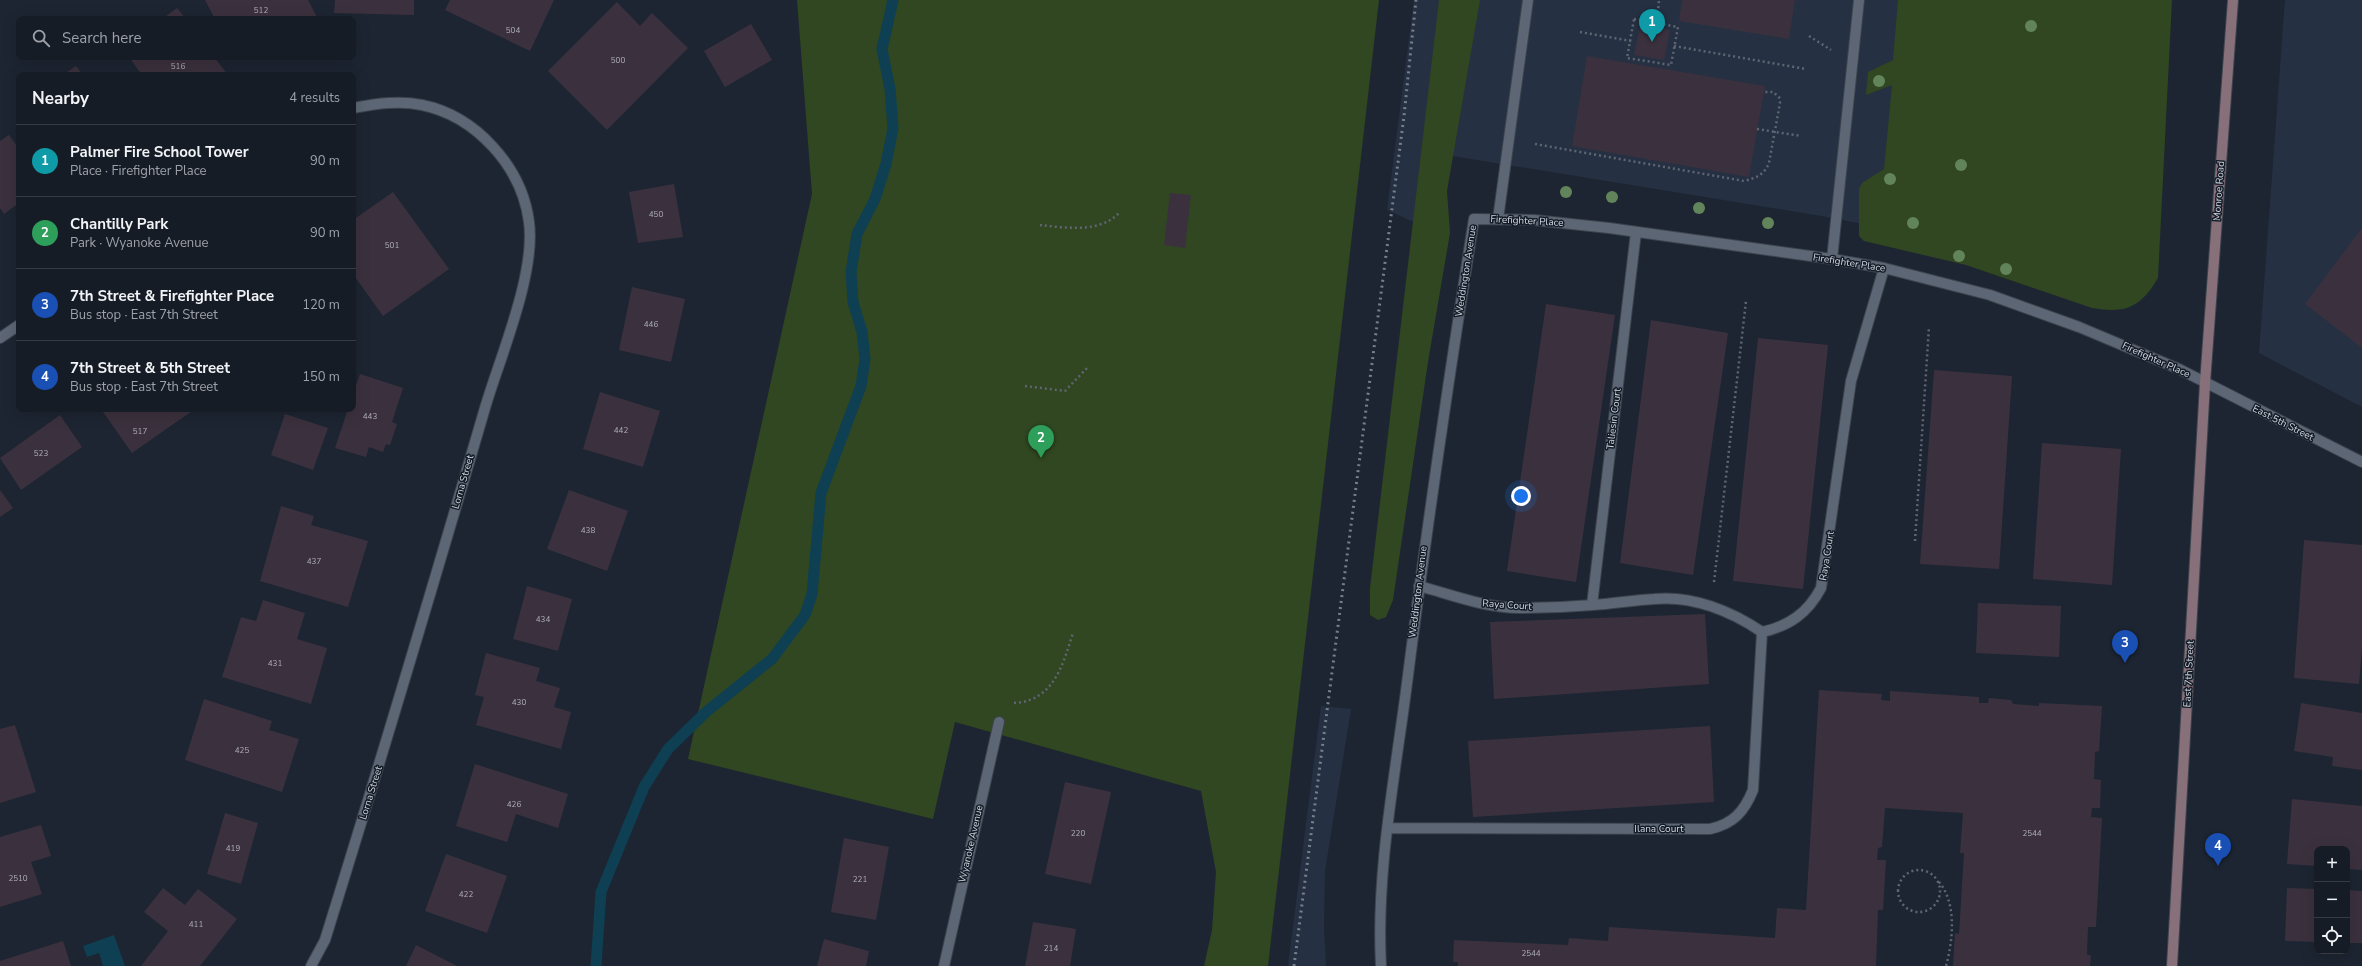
<!DOCTYPE html>
<meta charset="utf-8">
<style>
:root{--surface:#161c26;--page:#1f252e;--text:#f1f3f6;--muted:#9ea1a7;--line:#353a43;--accent:#ddb133}
body{margin:0;font-family:"Nunito Sans",sans-serif;background:var(--page);color:var(--text)}
.controls{position:absolute;right:12px;bottom:12px;display:grid;overflow:hidden;border-radius:8px;box-shadow:0 4px 16px #0002}
.controls button{width:36px;height:36px;display:grid;place-items:center;padding:0;border:0;border-bottom:1px solid var(--line);background:var(--surface);color:var(--text);font:20px sans-serif}
.you{position:absolute;left:1521px;top:496px;width:14px;height:14px;margin:-10px;border:3px solid #fff;border-radius:50%;background:#1a73e8;box-shadow:0 0 0 6px #1a73e833}
.badge{display:grid;place-items:center;width:26px;height:26px;border-radius:50%;background:var(--accent);color:#fff;font-size:13px;font-weight:700}
.pin{position:absolute;translate:-50% -33px;filter:drop-shadow(0 1px 2px #0008)}
.pin::after{content:'';position:absolute;top:21px;width:14px;height:12px;background:inherit;clip-path:polygon(0 0,100% 0,50% 100%)}
.list{margin:0;padding:0;list-style:none}
h2{display:flex;justify-content:space-between;align-items:center;height:52px;margin:0;padding:0 16px;font-size:17px}
h2 small{font-size:13px;font-weight:400;color:var(--muted)}
.list li{display:grid;grid-template-columns:26px 1fr auto;gap:12px;align-items:center;box-sizing:border-box;height:72px;padding:0 16px;border-top:1px solid var(--line)}
.list b{display:block;font-size:15px;white-space:nowrap}
.list p{margin:0;font-size:13px;white-space:nowrap;color:var(--muted)}
.list em{font-size:13px;font-style:normal;color:var(--muted)}
.icon{flex:none;width:22px;height:22px;fill:none;stroke:currentColor;stroke-width:2;stroke-linecap:round;stroke-linejoin:round}
.map{position:relative;flex:none;width:2362px;height:966px;overflow:hidden}
.search{position:absolute;background:var(--surface);box-shadow:0 4px 16px #0002;left:16px;top:16px;width:340px;height:44px;display:flex;align-items:center;gap:10px;box-sizing:border-box;padding:0 14px;border-radius:8px;color:var(--muted);font-size:15px}
.panel{position:absolute;background:var(--surface);box-shadow:0 4px 16px #0002;left:16px;top:72px;width:340px;height:340px;border-radius:8px}
.map>svg:first-child{display:block}
.built{fill:#253042}
.green{fill:#304721}
.water{fill:#0e3f52}
.lines{fill:none;stroke-linecap:round;stroke-linejoin:round}
.stream{stroke:#0e3f52;stroke-width:11}
.building{fill:#3b313e}
.lane-casing{stroke:#3c434d;stroke-width:12}
.street-casing{stroke:#3c434d;stroke-width:12}
.secondary-casing{stroke:#3c434d;stroke-width:12}
.path{stroke:#5f6672;stroke-width:2.5;stroke-dasharray:2 3;stroke-linecap:butt}
.lane{stroke:#5c6674;stroke-width:10}
.street{stroke:#5c6674;stroke-width:10}
.secondary{stroke:#88707a;stroke-width:10}
.rail{stroke:#787f8a;stroke-width:3;stroke-dasharray:2 4;stroke-linecap:butt}
.tree{fill:#62845a}
.labels{text-anchor:middle;dominant-baseline:central;stroke-width:3;stroke-linejoin:round;paint-order:stroke}
.number-label{font-size:8px;fill:#adaeb8}
.street-label{font-size:10px;fill:#d3d8e1;stroke:#141c28}
</style>
<div class="map">
<svg width="2362" height="966" viewBox="0 0 2362 966">
<rect width="100%" height="100%" fill="#1d2532"/>
<path class="built" d="M 1414,0 L 1929,0 L 1919,235 L 1822,216 L 1434,153 L 1427,228 L 1387,210 Z
M 2285,0 L 2362,0 L 2362,407 L 2259,353 Z
M 1321,706 L 1351,709 L 1325,871 L 1324,927 L 1326,966 L 1288,966 Z"/>
<path class="green" d="M 797,0 L 1379,0 L 1268,966 L 1204,966 L 1212,930 L 1216,872 L 1201,791 L 955,722 L 933,819 L 688,759 L 812,194 Z
M 1439,0 L 1480,0 L 1447,191 L 1450,233 L 1428,362 L 1393,600 L 1386,617 L 1378,620 L 1370,615 L 1370,588 Z
M 1898,0 L 2172,0 L 2158,278 C 2141,307 2126,314 2092,308 L 1966,265 L 1864,241 L 1859,236 L 1859,189 L 1862,183 L 1884,169 L 1892,85 L 1866,95 L 1868,72 L 1893,60 Z"/>
<path class="water" d="M 114,935 L 125,966 L 103,966 L 99,953 L 87,957 L 83,946 Z"/>
<g class="lines">
<path class="stream" d="M 596,966 L 601,892 L 644,787 L 668,749 L 706,712 L 772,659 L 805,615 L 812,594 L 821,493 L 861,386 L 865,359 L 862,332 L 853,302 L 851,272 L 857,234 L 875,199 L 886,164 L 893,128 L 890,89 L 882,49 L 893,0"/>
</g>
<path class="building" d="M 205,0 L 308,0 L 318,19 L 215,19 Z
M 335,0 L 414,0 L 414,15 L 334,13 Z
M 450,0 L 554,0 L 530,51 L 445,10 Z
M 1682,0 L 1795,0 L 1789,39 L 1679,21 Z
M 617,2 L 640,26 L 652,13 L 688,48 L 607,130 L 548,71 Z
M 177,8 L 186,19 L 162,19 Z
M 751,24 L 772,60 L 725,87 L 704,51 Z
M 1640,25 L 1670,30 L 1664,60 L 1634,55 Z
M 1587,56 L 1765,86 L 1749,177 L 1572,146 Z
M 129,57 L 214,57 L 228,75 L 142,75 Z
M 76,66 L 83,75 L 63,75 Z
M 9,135 L 19,149 L 19,203 L 4,214 L 0,208 L 0,141 Z
M 674,184 L 683,237 L 638,243 L 629,192 Z
M 393,192 L 449,269 L 383,316 L 353,274 L 353,220 Z
M 1170,193 L 1191,195 L 1185,248 L 1164,245 Z
M 2362,228 L 2362,348 L 2305,304 Z
M 632,287 L 685,299 L 671,362 L 619,350 Z
M 1546,304 L 1615,315 L 1576,582 L 1507,571 Z
M 1651,320 L 1728,333 L 1693,575 L 1620,563 Z
M 1758,338 L 1828,345 L 1803,589 L 1733,581 Z
M 1934,370 L 2012,376 L 1999,569 L 1920,564 Z
M 360,374 L 403,388 L 392,422 L 397,424 L 390,445 L 386,444 L 383,452 L 369,447 L 366,457 L 335,448 L 348,409 L 353,409 L 353,394 Z
M 600,392 L 660,411 L 643,467 L 583,449 Z
M 101,409 L 195,409 L 132,453 Z
M 285,414 L 328,428 L 313,470 L 271,455 Z
M 60,415 L 82,447 L 21,490 L 0,458 Z
M 2042,443 L 2121,449 L 2112,585 L 2033,579 Z
M 0,490 L 13,508 L 0,517 Z
M 569,490 L 628,511 L 607,571 L 547,549 Z
M 281,506 L 314,516 L 311,525 L 368,541 L 348,607 L 260,581 Z
M 2304,540 L 2362,545 L 2362,648 L 2359,684 L 2294,678 Z
M 527,586 L 572,599 L 558,651 L 513,639 Z
M 263,600 L 305,613 L 297,639 L 327,648 L 311,704 L 222,677 L 241,617 L 256,621 Z
M 1978,603 L 2061,606 L 2059,657 L 1976,653 Z
M 1705,614 L 1709,684 L 1494,699 L 1490,622 Z
M 486,653 L 540,668 L 536,681 L 560,688 L 554,707 L 571,712 L 561,749 L 476,725 L 484,697 L 475,695 Z
M 1819,690 L 1882,694 L 1881,700 L 1890,701 L 1890,691 L 1979,697 L 1979,703 L 1988,703 L 1989,698 L 2011,700 L 2013,704 L 2039,706 L 2039,703 L 2102,706 L 2099,751 L 2095,752 L 2094,779 L 2101,780 L 2100,808 L 2092,808 L 2091,817 L 2102,818 L 2096,927 L 2088,927 L 2087,955 L 2091,955 L 2090,966 L 1953,966 L 1955,933 L 1959,934 L 1964,853 L 1960,853 L 1963,813 L 1885,808 L 1882,847 L 1878,848 L 1877,860 L 1886,860 L 1883,910 L 1878,910 L 1876,966 L 1458,966 L 1458,962 L 1453,962 L 1454,940 L 1568,945 L 1569,938 L 1608,941 L 1609,927 L 1775,938 L 1777,908 L 1806,910 Z
M 204,699 L 272,721 L 269,730 L 299,739 L 282,792 L 185,760 Z
M 2301,703 L 2362,713 L 2362,770 L 2332,766 L 2333,757 L 2294,751 Z
M 15,725 L 36,792 L 0,803 L 0,729 Z
M 1710,726 L 1714,802 L 1473,817 L 1468,741 Z
M 475,764 L 568,794 L 558,828 L 516,814 L 507,842 L 456,826 Z
M 1065,782 L 1111,792 L 1091,884 L 1045,874 Z
M 2292,799 L 2362,806 L 2362,870 L 2347,869 L 2347,849 L 2317,849 L 2317,866 L 2287,864 Z
M 225,813 L 258,823 L 241,884 L 207,874 Z
M 41,825 L 51,856 L 31,862 L 42,894 L 0,907 L 0,837 Z
M 844,838 L 889,847 L 876,920 L 831,912 Z
M 446,854 L 507,876 L 487,933 L 425,911 Z
M 163,888 L 185,905 L 198,889 L 237,919 L 200,966 L 141,966 L 168,931 L 144,912 Z
M 2287,888 L 2317,889 L 2317,942 L 2285,941 Z
M 2347,890 L 2362,891 L 2362,943 L 2347,943 Z
M 1033,922 L 1076,929 L 1070,966 L 1025,966 Z
M 824,939 L 869,951 L 866,966 L 817,966 Z
M 63,941 L 71,966 L 0,966 L 0,961 Z
M 416,945 L 457,966 L 406,966 Z"/>
<g class="lines">
<defs>
<path id="lane" d="M 1498,219 L 1528,0
M 1832,259 L 1859,0"/>
<path id="street" d="M 0,338 L 19,325
M 1419,586 C 1453,595 1485,608 1520,608 C 1544,608 1569,607 1593,605 C 1613,604 1633,600 1654,599 C 1692,595 1731,611 1762,632 C 1789,626 1808,613 1821,588 L 1851,381 L 1884,268
M 1592,605 L 1636,232
M 1388,828 L 1710,829 C 1733,824 1744,812 1753,790 L 1762,632
M 311,966 L 325,940 C 380,763 433,586 485,408 C 500,357 536,274 529,222 C 522,167 476,116 422,105 C 398,100 376,104 353,108
M 944,966 L 999,722
M 1381,966 C 1376,874 1394,782 1406,691 C 1426,533 1449,376 1474,219 L 1534,220 L 1609,228 L 1832,259 L 1884,268 L 1990,295 L 2079,327 L 2179,369 L 2362,462"/>
<path id="secondary" d="M 2172,966 L 2205,383 L 2233,0"/>
</defs>
<use href="#lane" class="lane-casing"/>
<use href="#street" class="street-casing"/>
<use href="#secondary" class="secondary-casing"/>
<path class="path" d="M 1634,19 L 1678,27 L 1671,65 L 1627,58 Z
M 1657,23 L 1659,0
M 1580,32 L 1631,41
M 1809,36 L 1831,50
M 1674,46 L 1806,69
M 1757,129 L 1801,136
M 1535,144 L 1744,181 C 1756,178 1764,175 1769,163 L 1780,103 L 1779,97 L 1773,92 L 1763,92
M 1040,225 C 1066,228 1100,233 1119,213
M 1025,386 L 1065,391 L 1087,368
M 1915,541 L 1929,327
M 1714,582 L 1746,301
M 1014,703 C 1054,701 1063,664 1073,633
M1898 891a21 21 0 1 1 42 0a21 21 0 1 1-42 0Z
M 1939,882 C 1957,903 1953,941 1946,966"/>
<use href="#lane" class="lane"/>
<use href="#street" class="street"/>
<use href="#secondary" class="secondary"/>
<path class="rail" d="M 1294,966 L 1404,116 L 1416,0"/>
</g>
<g class="tree">
<circle cx="2031" cy="26" r="6"/>
<circle cx="1879" cy="81" r="6"/>
<circle cx="1961" cy="165" r="6"/>
<circle cx="1890" cy="179" r="6"/>
<circle cx="1566" cy="192" r="6"/>
<circle cx="1612" cy="197" r="6"/>
<circle cx="1699" cy="208" r="6"/>
<circle cx="1768" cy="223" r="6"/>
<circle cx="1913" cy="223" r="6"/>
<circle cx="1959" cy="256" r="6"/>
<circle cx="2006" cy="269" r="6"/>
</g>
<g class="labels">
<g class="number-label">
<text x="261" y="10">512</text>
<text x="513" y="30">504</text>
<text x="618" y="60">500</text>
<text x="178" y="66">516</text>
<text x="656" y="214">450</text>
<text x="392" y="245">501</text>
<text x="651" y="324">446</text>
<text x="370" y="416">443</text>
<text x="621" y="430">442</text>
<text x="140" y="431">517</text>
<text x="41" y="453">523</text>
<text x="588" y="530">438</text>
<text x="314" y="561">437</text>
<text x="543" y="619">434</text>
<text x="275" y="663">431</text>
<text x="519" y="702">430</text>
<text x="242" y="750">425</text>
<text x="514" y="804">426</text>
<text x="1078" y="833">220</text>
<text x="2032" y="833">2544</text>
<text x="233" y="848">419</text>
<text x="18" y="878">2510</text>
<text x="860" y="879">221</text>
<text x="466" y="894">422</text>
<text x="196" y="924">411</text>
<text x="1051" y="948">214</text>
<text x="1531" y="953">2544</text>
</g>
<g class="street-label">
<text transform="translate(2219 191) rotate(-86)">Monroe Road</text>
<text transform="translate(1527 221) rotate(3)">Firefighter Place</text>
<text transform="translate(1849 263) rotate(9)">Firefighter Place</text>
<text transform="translate(1466 271) rotate(-81)">Weddington Avenue</text>
<text transform="translate(2156 360) rotate(24)">Firefighter Place</text>
<text transform="translate(1614 419) rotate(-83)">Taliesin Court</text>
<text transform="translate(2283 423) rotate(27)">East 5th Street</text>
<text transform="translate(463 482) rotate(-74)">Lorna Street</text>
<text transform="translate(1827 556) rotate(-81)">Raya Court</text>
<text transform="translate(1418 592) rotate(-83)">Weddington Avenue</text>
<text transform="translate(1507 605) rotate(4)">Raya Court</text>
<text transform="translate(2189 674) rotate(-87)">East 7th Street</text>
<text transform="translate(371 793) rotate(-73)">Lorna Street</text>
<text x="1659" y="829">Ilana Court</text>
<text transform="translate(971 844) rotate(-77)">Wyanoke Avenue</text>
</g>
</g>
</svg>
<div class="controls">
<button>+</button>
<button>−</button>
<button><svg class="icon" aria-label="locate" viewBox="0 0 24 24"><circle cx="12" cy="12" r="6"/><path d="M12 2v4M12 18v4M2 12h4M18 12h4"/></svg></button>
</div>
<div class="you"></div>
<div class="pin badge" style="left:1652px;top:42px;background:#0f9aa8">1</div>
<div class="pin badge" style="left:1041px;top:458px;background:#2e9e5b">2</div>
<div class="pin badge" style="left:2125px;top:663px;background:#1a4fb4">3</div>
<div class="pin badge" style="left:2218px;top:866px;background:#1a4fb4">4</div>
<div class="search"><svg class="icon" aria-label="search" viewBox="0 0 24 24"><circle cx="10" cy="10" r="6"/><path d="M15 15l6 6"/></svg>Search here</div>
<section class="panel">
<h2>Nearby<small>4 results</small></h2>
<ul class="list">
<li><span class="badge" style="background:#0f9aa8">1</span><div><b>Palmer Fire School Tower</b><p>Place · Firefighter Place</p></div><em>90 m</em></li>
<li><span class="badge" style="background:#2e9e5b">2</span><div><b>Chantilly Park</b><p>Park · Wyanoke Avenue</p></div><em>90 m</em></li>
<li><span class="badge" style="background:#1a4fb4">3</span><div><b>7th Street &amp; Firefighter Place</b><p>Bus stop · East 7th Street</p></div><em>120 m</em></li>
<li><span class="badge" style="background:#1a4fb4">4</span><div><b>7th Street &amp; 5th Street</b><p>Bus stop · East 7th Street</p></div><em>150 m</em></li>
</ul>
</section>
</div>
